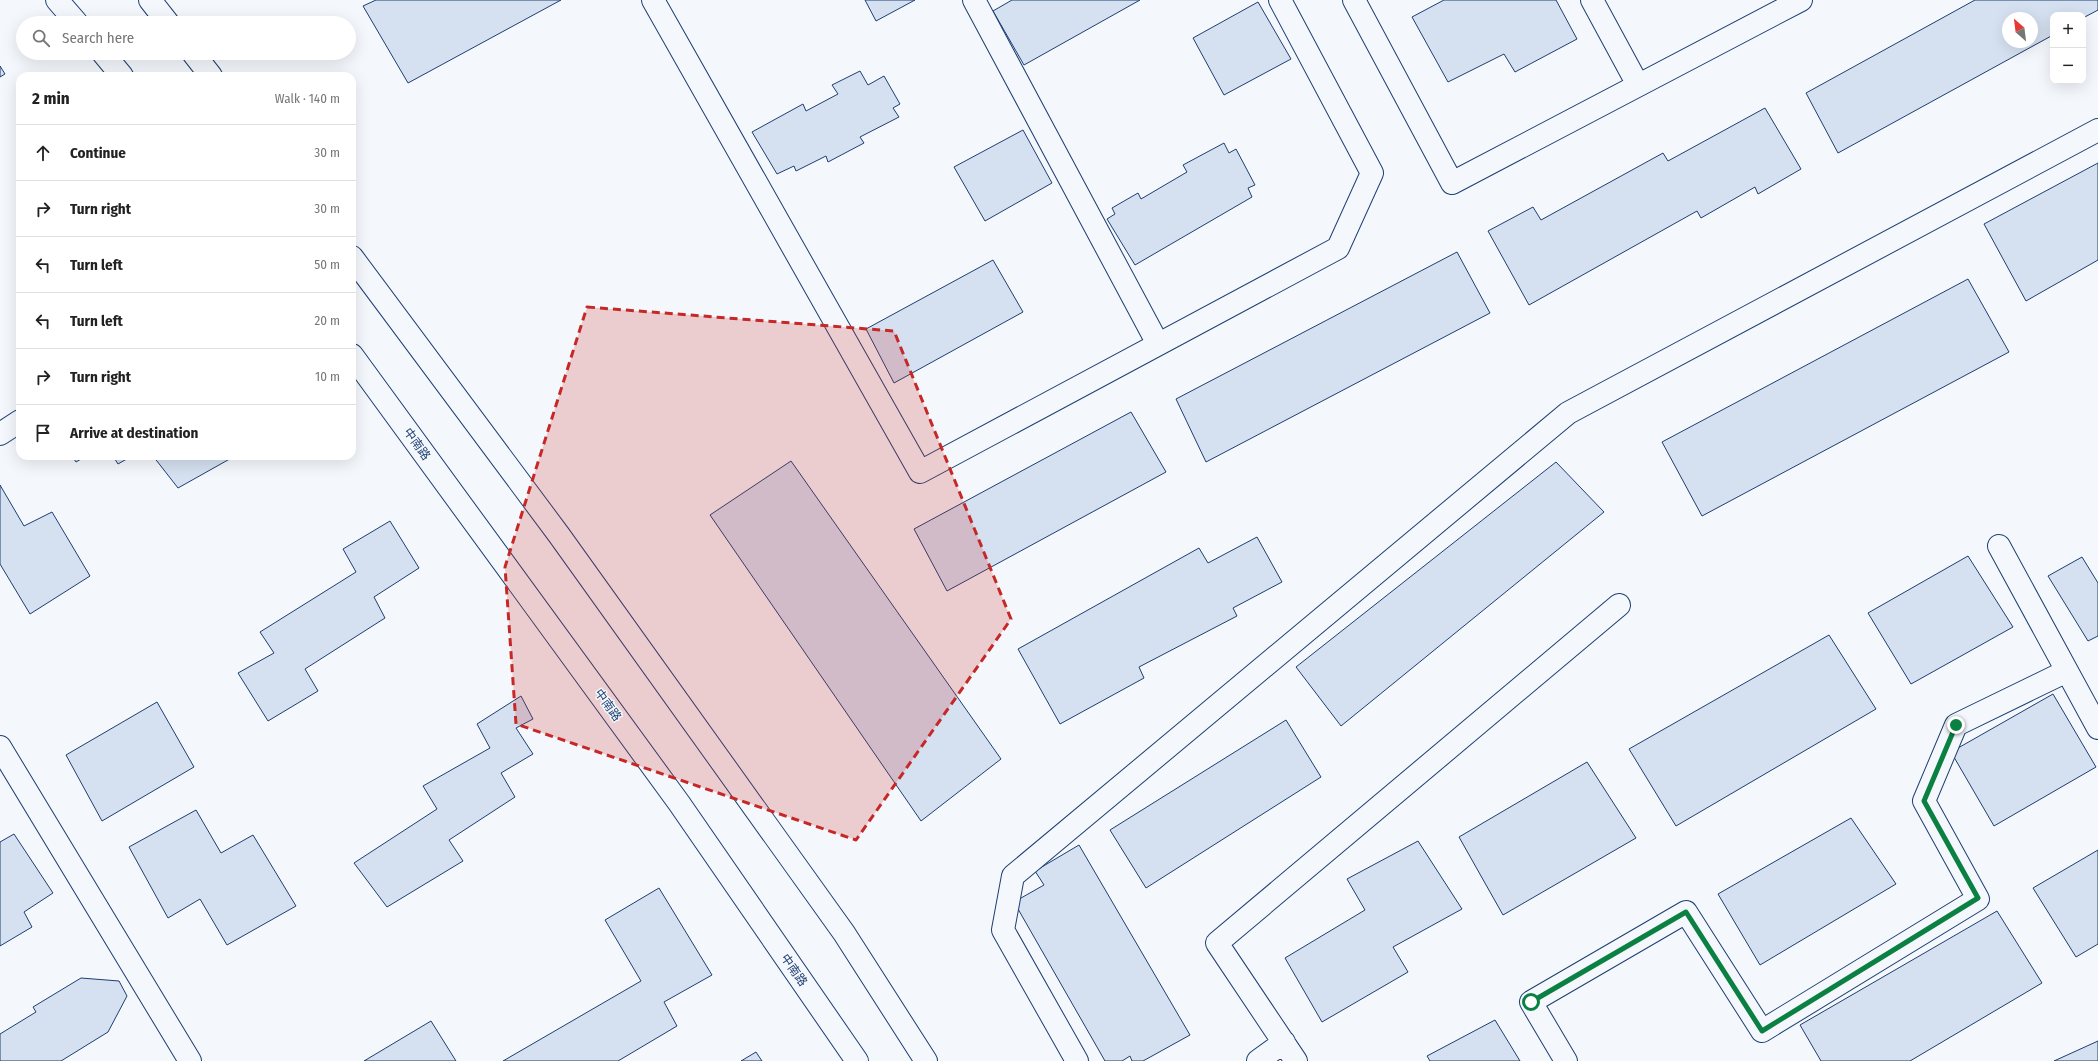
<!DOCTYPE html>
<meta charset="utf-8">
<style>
:root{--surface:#fff;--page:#f6f6f6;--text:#222;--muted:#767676;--line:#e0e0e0}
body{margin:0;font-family:"Fira Sans Condensed","Noto Sans SC",sans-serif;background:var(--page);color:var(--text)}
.controls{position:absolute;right:12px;top:12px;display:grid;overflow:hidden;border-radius:8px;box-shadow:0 4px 16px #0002}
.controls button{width:36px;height:36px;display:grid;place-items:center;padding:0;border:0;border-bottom:1px solid var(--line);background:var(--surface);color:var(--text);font:20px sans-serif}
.compass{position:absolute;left:2002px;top:12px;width:36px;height:36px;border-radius:50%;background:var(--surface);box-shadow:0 4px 16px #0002;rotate:332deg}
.stop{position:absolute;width:12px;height:12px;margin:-9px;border:3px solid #0b8043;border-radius:50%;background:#fff}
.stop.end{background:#0b8043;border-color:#fff;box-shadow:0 1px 4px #0008}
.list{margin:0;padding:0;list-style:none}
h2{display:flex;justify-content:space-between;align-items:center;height:52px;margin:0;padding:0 16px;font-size:17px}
h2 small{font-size:13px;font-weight:400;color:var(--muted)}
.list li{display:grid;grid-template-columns:26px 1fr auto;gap:12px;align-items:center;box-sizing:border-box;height:56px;padding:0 16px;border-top:1px solid var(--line)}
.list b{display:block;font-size:15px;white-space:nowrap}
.list em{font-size:13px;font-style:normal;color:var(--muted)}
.icon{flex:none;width:22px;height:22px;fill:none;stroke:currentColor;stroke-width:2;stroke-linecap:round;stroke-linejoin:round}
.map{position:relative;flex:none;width:2098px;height:1061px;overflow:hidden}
.search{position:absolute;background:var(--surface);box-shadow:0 4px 16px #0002;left:16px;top:16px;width:340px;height:44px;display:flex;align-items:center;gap:10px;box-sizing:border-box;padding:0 14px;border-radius:22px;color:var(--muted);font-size:15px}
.panel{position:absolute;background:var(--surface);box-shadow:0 4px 16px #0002;left:16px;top:72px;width:340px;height:388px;border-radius:12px}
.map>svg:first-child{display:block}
.building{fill:#d5e0f0;stroke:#1d3f73;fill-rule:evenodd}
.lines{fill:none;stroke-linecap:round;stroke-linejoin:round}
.minor-casing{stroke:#1d3f73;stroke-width:24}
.primary-casing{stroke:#1d3f73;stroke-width:24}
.minor{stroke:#f4f7fb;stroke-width:22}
.primary{stroke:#f4f7fb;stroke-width:22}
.route{stroke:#0b8043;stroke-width:5}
.marked{fill:#c62828;fill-opacity:0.2;stroke:#c62828;stroke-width:3;stroke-dasharray:8 5;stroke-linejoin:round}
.labels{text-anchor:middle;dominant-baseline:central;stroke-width:3;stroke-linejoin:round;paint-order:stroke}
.street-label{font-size:12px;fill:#1d3f73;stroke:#f4f7fb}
</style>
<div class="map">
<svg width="2098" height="1061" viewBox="0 0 2098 1061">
<rect width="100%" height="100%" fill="#f4f7fb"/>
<path class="building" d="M 376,0 L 561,0 L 408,83 L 363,6 Z
M 865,0 L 915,0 L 876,21 Z
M 1012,0 L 1140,0 L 1024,65 L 993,11 Z
M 1444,0 L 1556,0 L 1577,39 L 1515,72 L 1504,54 L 1448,82 L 1412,17 Z
M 1975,0 L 2098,0 L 2098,10 L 2083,18 L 2083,15 L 2053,15 L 2053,35 L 1838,153 L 1806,93 ZM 2008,18 L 2032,18 L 2032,42 L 2008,42 Z
M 1258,2 L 1291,59 L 1224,95 L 1193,38 Z
M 0,66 L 5,74 L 0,77 Z
M 860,71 L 868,85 L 884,76 L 900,104 L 893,108 L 899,117 L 860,137 L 864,143 L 828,162 L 826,156 L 796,171 L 794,166 L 777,174 L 752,132 L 803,104 L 806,111 L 838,94 L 832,85 Z
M 1765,108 L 1801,169 L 1758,194 L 1755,187 L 1701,218 L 1697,211 L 1529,305 L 1488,231 L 1533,207 L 1541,220 L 1663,153 L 1668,161 Z
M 1023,130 L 1052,183 L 985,221 L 954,167 Z
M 1224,143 L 1229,153 L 1236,149 L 1255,185 L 1248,188 L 1252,197 L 1135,265 L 1107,219 L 1115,214 L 1112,208 L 1138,193 L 1141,199 L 1187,172 L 1183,165 Z
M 2098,163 L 2098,260 L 2026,301 L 1984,224 Z
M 1457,252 L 1490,313 L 1206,462 L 1176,399 Z
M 993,260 L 1023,312 L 894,383 L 866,329 Z
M 1968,279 L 2009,352 L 1702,516 L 1662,442 Z
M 1131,412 L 1166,472 L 947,591 L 914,529 Z
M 72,456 L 86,456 L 76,462 Z
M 113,456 L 132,456 L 118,464 Z
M 153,456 L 235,456 L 178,488 Z
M 791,461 L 1001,759 L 921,821 L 710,515 Z
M 1556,462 L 1604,512 L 1341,726 L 1296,667 Z
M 0,485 L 24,526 L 52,512 L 90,576 L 30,614 L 0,564 Z
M 390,521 L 419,568 L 374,597 L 385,618 L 305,669 L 318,691 L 268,721 L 238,673 L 274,653 L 260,632 L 356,572 L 343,549 Z
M 1257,537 L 1282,582 L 1233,608 L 1237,616 L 1139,667 L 1144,678 L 1060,724 L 1018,649 L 1199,548 L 1208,563 Z
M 1968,556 L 2013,627 L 1911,684 L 1868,613 Z
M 2082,557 L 2098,583 L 2098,636 L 2088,641 L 2048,576 Z
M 1829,635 L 1876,709 L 1676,826 L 1629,749 Z
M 2053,694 L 2096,767 L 1994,826 L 1951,752 Z
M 521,696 L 533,719 L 516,728 L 533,754 L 501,773 L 515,797 L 449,840 L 463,861 L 387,907 L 354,863 L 437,809 L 423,786 L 490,748 L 477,724 Z
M 157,702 L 194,767 L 102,821 L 66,755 Z
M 1286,720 L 1321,777 L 1146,888 L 1110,830 Z
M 1587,762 L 1636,838 L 1503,915 L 1459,837 Z
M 196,810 L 221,853 L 253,835 L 296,906 L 227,945 L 200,899 L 168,918 L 129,847 Z
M 1851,818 L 1896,884 L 1760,965 L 1718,894 Z
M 14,834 L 53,893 L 24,912 L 32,927 L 0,946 L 0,842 Z
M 1418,841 L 1462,909 L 1393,947 L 1408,972 L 1322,1022 L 1285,958 L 1365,910 L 1347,879 Z
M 1079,845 L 1190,1035 L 1143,1061 L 1132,1061 L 1130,1056 L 1122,1061 L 1105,1061 L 1014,902 L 1044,885 L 1035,871 Z
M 2098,850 L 2098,944 L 2076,957 L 2033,888 Z
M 659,888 L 712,975 L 664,1002 L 677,1026 L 618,1061 L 503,1061 L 641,981 L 605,920 Z
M 1997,911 L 2042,983 L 1910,1061 L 1821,1061 L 1800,1025 Z
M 81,978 L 119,981 L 127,996 L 108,1032 L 61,1061 L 0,1061 L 0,1034 L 36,1012 L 33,1007 Z
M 1495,1020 L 1520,1061 L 1430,1061 L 1427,1056 Z
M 431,1021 L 456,1061 L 364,1061 Z
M 2098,1041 L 2098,1061 L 2054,1061 Z
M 756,1052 L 762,1061 L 741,1061 Z"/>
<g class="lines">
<defs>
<path id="minor" d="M 653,0 L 920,472 L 1338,248 L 1372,173 L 1280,0
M 974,0 L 1158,344
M 1354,0 L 1452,183 L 1801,0
M 1592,0 L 1638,85
M 0,434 L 20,421
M 1999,546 L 2098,728
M 0,747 L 190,1061
M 1077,1061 L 1003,930 L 1013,876 L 1568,413 L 2098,130
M 1258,1061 L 1284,1042
M 1296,1061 L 1217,943 L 1619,605
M 1566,1061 L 1531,1002 L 1686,912 L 1762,1031 L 1978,899 L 1924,801 L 1956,725 L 2067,671"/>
<path id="primary" d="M 57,0 L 77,23
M 150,0 L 168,23
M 103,53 L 122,76
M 193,53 L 211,76
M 352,257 L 559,535 L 844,933 L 926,1061
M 352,355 L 679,803 L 857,1061"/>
</defs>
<use href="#minor" class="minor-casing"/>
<use href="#primary" class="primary-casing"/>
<use href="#minor" class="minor"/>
<use href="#primary" class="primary"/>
</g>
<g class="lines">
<path class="route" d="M 1531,1002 L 1686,912 L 1762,1031 L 1978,898 L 1924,801 L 1956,725"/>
</g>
<path class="marked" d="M 587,307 L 894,331 L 1011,619 L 856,840 L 516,724 L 505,567 Z"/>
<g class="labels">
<g class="street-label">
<text transform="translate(417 444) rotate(54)">中南路</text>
<text transform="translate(608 705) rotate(54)">中南路</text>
<text transform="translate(794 970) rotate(55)">中南路</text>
</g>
</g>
</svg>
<div class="controls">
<button>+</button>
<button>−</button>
</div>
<svg class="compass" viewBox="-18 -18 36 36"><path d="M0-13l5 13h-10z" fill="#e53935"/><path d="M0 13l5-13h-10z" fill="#767676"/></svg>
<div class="stop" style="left:1531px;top:1002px"></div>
<div class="stop end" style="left:1956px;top:725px"></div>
<div class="search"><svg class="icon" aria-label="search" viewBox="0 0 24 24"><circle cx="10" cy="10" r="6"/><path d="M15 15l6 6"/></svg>Search here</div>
<section class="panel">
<h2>2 min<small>Walk · 140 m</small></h2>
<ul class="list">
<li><svg class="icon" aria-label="ahead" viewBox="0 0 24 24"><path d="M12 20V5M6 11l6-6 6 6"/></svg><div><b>Continue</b></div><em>30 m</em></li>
<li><svg class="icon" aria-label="right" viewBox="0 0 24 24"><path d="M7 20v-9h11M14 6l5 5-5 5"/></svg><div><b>Turn right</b></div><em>30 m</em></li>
<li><svg class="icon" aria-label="left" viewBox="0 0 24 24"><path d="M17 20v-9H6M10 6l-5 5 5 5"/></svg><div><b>Turn left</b></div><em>50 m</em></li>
<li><svg class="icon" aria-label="left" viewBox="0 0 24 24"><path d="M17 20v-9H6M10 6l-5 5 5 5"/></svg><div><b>Turn left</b></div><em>20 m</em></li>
<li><svg class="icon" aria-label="right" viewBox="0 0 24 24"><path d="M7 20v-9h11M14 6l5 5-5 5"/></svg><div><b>Turn right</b></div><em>10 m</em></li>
<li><svg class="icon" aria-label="arrive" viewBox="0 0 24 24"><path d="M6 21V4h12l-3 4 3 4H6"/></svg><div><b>Arrive at destination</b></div></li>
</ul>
</section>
</div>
